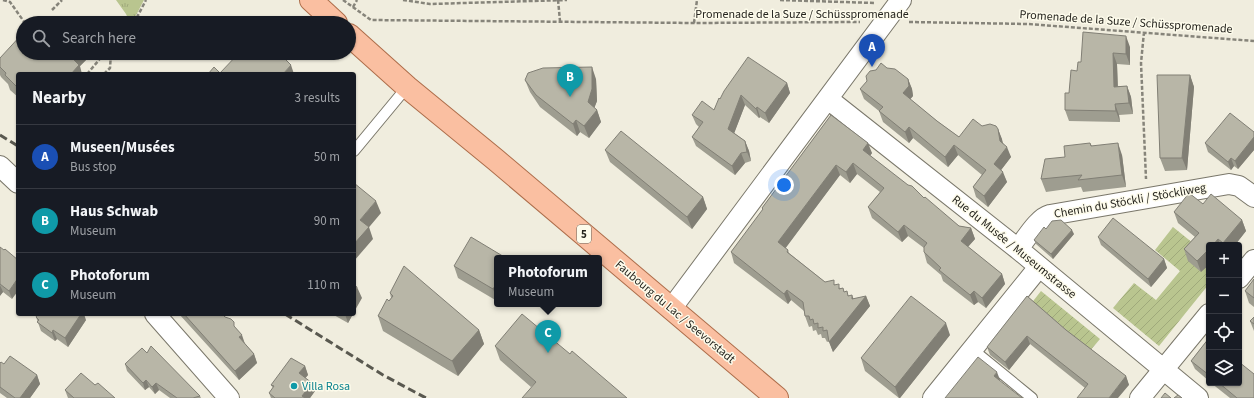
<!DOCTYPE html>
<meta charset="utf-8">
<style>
:root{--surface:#171b24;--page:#20242c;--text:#f1f3f6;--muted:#9ea1a6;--line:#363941;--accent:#b45309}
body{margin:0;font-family:"Source Sans 3",sans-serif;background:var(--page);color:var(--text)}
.controls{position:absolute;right:12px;bottom:12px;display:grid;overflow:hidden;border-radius:4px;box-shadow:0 1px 3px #0004}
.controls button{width:36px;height:36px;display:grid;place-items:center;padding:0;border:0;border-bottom:1px solid var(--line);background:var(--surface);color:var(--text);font:20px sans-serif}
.you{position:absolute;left:784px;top:185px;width:14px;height:14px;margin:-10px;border:3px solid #fff;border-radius:50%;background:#1a73e8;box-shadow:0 0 0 6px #1a73e833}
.badge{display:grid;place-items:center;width:26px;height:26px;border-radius:50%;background:var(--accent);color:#fff;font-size:13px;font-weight:700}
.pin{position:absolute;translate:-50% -33px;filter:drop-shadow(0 1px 2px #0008)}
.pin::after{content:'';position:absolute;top:21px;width:14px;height:12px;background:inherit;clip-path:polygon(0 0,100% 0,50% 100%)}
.popup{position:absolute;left:494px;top:255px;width:108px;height:52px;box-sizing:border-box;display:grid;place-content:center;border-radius:4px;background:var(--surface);filter:drop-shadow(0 1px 3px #0005);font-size:13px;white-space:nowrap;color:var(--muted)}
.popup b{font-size:15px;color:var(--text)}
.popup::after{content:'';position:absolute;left:50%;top:100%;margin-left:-8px;border:8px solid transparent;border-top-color:var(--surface)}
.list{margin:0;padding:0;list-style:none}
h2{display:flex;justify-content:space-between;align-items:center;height:52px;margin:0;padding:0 16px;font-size:17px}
h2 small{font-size:13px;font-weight:400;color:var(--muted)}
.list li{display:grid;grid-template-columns:26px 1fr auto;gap:12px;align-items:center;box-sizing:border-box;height:64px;padding:0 16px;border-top:1px solid var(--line)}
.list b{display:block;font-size:15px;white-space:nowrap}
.list p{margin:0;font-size:13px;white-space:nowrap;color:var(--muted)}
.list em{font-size:13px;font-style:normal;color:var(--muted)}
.icon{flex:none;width:22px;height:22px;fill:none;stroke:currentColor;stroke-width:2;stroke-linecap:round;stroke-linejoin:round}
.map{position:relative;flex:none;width:1254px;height:398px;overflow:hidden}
.search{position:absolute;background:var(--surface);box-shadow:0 1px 3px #0004;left:16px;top:16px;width:340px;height:44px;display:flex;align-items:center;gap:10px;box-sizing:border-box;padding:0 14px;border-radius:22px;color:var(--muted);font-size:15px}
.panel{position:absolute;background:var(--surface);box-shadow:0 1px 3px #0004;left:16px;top:72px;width:340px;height:244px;border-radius:4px}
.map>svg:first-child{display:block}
.grass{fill:url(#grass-tufts)}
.garden{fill:url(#garden-furrows)}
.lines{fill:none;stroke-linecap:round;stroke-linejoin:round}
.lane-casing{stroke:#7a776a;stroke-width:12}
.street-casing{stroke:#7a776a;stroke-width:22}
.primary-casing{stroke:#ad6d4a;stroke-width:24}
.path{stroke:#86847a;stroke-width:2.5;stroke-dasharray:4 2;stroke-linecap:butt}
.lane{stroke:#fff;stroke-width:10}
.street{stroke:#fff;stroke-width:20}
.primary{stroke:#fabfa1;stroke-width:22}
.rail{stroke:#59584f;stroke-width:3;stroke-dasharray:8 4;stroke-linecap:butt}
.wall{fill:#9e9d90}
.shaded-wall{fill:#817f75}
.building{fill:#b8b6a7;stroke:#817f75}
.culture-dot{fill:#0f9aa8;stroke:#fdfbeb;stroke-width:1.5}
.labels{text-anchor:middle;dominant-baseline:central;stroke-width:3;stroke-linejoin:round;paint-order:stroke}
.shield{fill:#fdfbeb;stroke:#66645c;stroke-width:1}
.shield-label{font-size:11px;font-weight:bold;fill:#25241e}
.street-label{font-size:12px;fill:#25241e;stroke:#fdfbeb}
.culture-label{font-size:12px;fill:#0d838f;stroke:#fdfbeb;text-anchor:start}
</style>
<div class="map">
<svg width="1254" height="398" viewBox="0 0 1254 398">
<defs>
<pattern id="grass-tufts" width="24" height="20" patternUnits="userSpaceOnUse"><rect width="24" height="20" fill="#b9c58f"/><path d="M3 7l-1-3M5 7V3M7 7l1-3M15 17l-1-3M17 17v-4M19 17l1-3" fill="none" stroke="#9fa97b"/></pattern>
<pattern id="garden-furrows" width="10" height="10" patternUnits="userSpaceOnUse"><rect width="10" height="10" fill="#b9c58f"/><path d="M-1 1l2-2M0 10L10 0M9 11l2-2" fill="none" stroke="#9fa97b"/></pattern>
</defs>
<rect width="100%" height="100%" fill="#f0edde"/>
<path class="grass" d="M 116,0 L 144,0 L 132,23 L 130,23 L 126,14 Z"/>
<path class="garden" d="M 1173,227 L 1209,256 L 1209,284 L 1159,346 L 1113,308 L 1134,283 L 1156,300 L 1180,271 L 1155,250 Z
M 1041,291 L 1100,339 L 1088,353 L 1030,305 Z"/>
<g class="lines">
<defs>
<path id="lane" d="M 354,151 L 407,87
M 972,349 L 1032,398"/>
<path id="street" d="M 828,99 L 1018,249 L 1198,398
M 0,166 L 18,183
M 1018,249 C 1026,239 1038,218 1050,215 L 1229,184 L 1239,186 L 1254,197
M 1239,278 L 1254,260
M 671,309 L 901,0
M 155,314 L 229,398
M 933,398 L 1039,267
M 1140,398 L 1209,314"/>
<path id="primary" d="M 311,0 L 336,23
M 349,35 L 407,87 L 496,160 L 777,398"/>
</defs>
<use href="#lane" class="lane-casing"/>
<use href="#street" class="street-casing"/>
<use href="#primary" class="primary-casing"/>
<path class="path" d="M 3,0 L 10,2 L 25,23
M 343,0 L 371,20 L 694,23 L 860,22
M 403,0 L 430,4 L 567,0
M 558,0 L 560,21
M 780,0 L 875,3
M 353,7 L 357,0
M 52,10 L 62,0
M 909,22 L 1028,24 L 1254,41
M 134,23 L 146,0
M 694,23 L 697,0
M 1144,32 L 1141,63 L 1146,179
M 93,53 L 98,58
M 87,74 L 99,60 L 97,53
M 104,74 L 110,68 L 111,53"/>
<use href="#lane" class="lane"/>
<use href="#street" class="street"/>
<use href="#primary" class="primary"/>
<path class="rail" d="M 0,135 L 18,146
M 285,314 L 383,375 L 426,398"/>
</g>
<path class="wall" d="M 1130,47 L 1130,65 L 1117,64 L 1118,86 L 1127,86 L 1131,97 L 1133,114 L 1119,115 L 1120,122 L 1069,121 L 1065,110 L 1069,93 L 1077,71 L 1081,62 Z
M 90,56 L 80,66 L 18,74 L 18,97 L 10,90 L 8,84 L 1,77 L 0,75 L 0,58 Z
M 1190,75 L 1194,87 L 1187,170 L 1165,171 L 1160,158 Z
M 596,79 L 597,101 L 594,108 L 597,110 L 601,122 L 589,138 L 580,132 L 577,136 L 540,107 L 530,92 L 525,80 Z
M 908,79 L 912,89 L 913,96 L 910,99 L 937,121 L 959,137 L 982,126 L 998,129 L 1003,143 L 1011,157 L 1001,170 L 1007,182 L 988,207 L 976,197 L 973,187 L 982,175 L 958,155 L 948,167 L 913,138 L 909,143 L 883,122 L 879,111 L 864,99 L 860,89 Z
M 787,83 L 790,93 L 769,123 L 760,117 L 759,118 L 745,105 L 734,133 L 745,141 L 749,151 L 751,161 L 745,163 L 735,175 L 696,146 L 692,137 L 699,127 L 696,124 L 692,115 L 714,110 L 720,99 Z
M 831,115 L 872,153 L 870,156 L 959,226 L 971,228 L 975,239 L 968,247 L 1002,274 L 1005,284 L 986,308 L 978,302 L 974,305 L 943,281 L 941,275 L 927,263 L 924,252 L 924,248 L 908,236 L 902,242 L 872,218 L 868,207 L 880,192 L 857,174 L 850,183 L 840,175 L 785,248 L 788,250 L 789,253 L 825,282 L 836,285 L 840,288 L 843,288 L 844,292 L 853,299 L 866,296 L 870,306 L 833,352 L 829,341 L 827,342 L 825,338 L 822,338 L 821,334 L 818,335 L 816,330 L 813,331 L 812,326 L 809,327 L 805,316 L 804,311 L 791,300 L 788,304 L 734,263 L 731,252 L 763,210 L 762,208 Z
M 1254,132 L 1254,150 L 1238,169 L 1234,166 L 1231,170 L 1208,152 L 1205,143 Z
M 1090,143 L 1092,146 L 1122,155 L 1126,187 L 1083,192 L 1081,187 L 1046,192 L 1041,179 L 1065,157 Z
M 605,150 L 703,197 L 707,209 L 692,229 L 610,162 Z
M 1203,204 L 1242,220 L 1246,231 L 1235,245 L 1209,245 L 1201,272 L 1188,261 L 1184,249 L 1195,237 L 1178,223 L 1174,212 Z
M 1046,229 L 1074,234 L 1053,259 L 1036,244 L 1034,240 Z
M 1098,237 L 1164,259 L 1167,268 L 1151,287 L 1101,245 Z
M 0,247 L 12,299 L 3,292 L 0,295 Z
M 497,258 L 497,301 L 458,278 L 454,266 Z
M 1254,279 L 1254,307 L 1249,303 L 1245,291 Z
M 390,293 L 479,330 L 484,344 L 458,376 L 383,331 L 378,316 L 391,298 Z
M 1027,296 L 1066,330 L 1126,376 L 1129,385 L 1085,388 L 1030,344 L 1009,370 L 990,355 L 987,347 Z
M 179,314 L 222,314 L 236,329 L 245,344 L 254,354 L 257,363 L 239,380 Z
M 332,314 L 353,314 L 348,323 Z
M 36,317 L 86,320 L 68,347 L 57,339 L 55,341 L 41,331 Z
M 1254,317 L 1254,331 L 1250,321 Z
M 950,335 L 900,398 L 899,398 L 865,371 L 861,358 Z
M 1209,338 L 1209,381 L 1195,369 L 1191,361 Z
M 495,346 L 570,354 L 531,387 L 500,360 Z
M 147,353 L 200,396 L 201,398 L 170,398 L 159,390 L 155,394 L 149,387 L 145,390 L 127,371 L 125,364 Z
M 0,363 L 37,375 L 40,384 L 30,398 L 7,398 L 0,393 Z
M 305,366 L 308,375 L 305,378 L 312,383 L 315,391 L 310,398 L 271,398 L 269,393 L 273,388 L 271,385 Z
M 1211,383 L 1239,383 L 1254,398 L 1230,398 Z
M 95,385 L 115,398 L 68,398 L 65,390 Z"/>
<path class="shaded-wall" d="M 1126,36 L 1130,47 L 1130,65 L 1126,54 Z
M 73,53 L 89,53 L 90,56 L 80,66 L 82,74 L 71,74 L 70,56 Z
M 1113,53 L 1117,64 L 1118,98 L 1114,87 Z
M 291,65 L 294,74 L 283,74 Z
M 592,67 L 596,79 L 597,101 L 592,114 L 588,102 Z
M 1190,75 L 1194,87 L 1187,170 L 1182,158 Z
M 908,79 L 912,89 L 913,96 L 907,103 L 903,93 Z
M 787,83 L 790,93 L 769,123 L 765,113 Z
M 1127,86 L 1131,97 L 1133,114 L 1129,103 Z
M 741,95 L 745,105 L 732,139 L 728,129 Z
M 1115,104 L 1119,115 L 1120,122 L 1116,111 Z
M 757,107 L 760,117 L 759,118 L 756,109 Z
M 597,110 L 601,122 L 589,138 L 584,126 Z
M 576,120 L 580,132 L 577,136 L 573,124 Z
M 909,127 L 913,138 L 909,143 L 905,132 Z
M 998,129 L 1002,139 L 1004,151 L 1007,147 L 1011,157 L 998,174 L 994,164 L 1000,141 Z
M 1254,137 L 1254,150 L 1238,169 L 1235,161 Z
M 745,141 L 749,151 L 751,161 L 747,152 Z
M 868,143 L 872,153 L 867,160 L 863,150 Z
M 1118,143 L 1122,155 L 1126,187 L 1122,175 Z
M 954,145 L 958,155 L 948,167 L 945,157 Z
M 741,153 L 745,163 L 735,175 L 732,166 Z
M 1231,158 L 1234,166 L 1231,170 L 1228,162 Z
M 853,163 L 857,174 L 850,183 L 846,172 Z
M 836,165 L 840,175 L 782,253 L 778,242 Z
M 1003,172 L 1007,182 L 988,207 L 984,196 Z
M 703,197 L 707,209 L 692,229 L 687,217 Z
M 376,201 L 381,213 L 365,232 L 369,227 L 373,239 L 354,261 L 354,244 L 360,220 Z
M 1242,220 L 1246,231 L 1235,245 L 1224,245 L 1223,243 Z
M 904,225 L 908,236 L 902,242 L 898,232 Z
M 971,228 L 975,239 L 964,251 L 961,241 Z
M 1072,230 L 1074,234 L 1053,259 L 1051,254 Z
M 1218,239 L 1221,245 L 1213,245 Z
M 1209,249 L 1209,265 L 1201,272 L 1197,261 Z
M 1164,259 L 1167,268 L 1151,287 L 1148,279 Z
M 1002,274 L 1005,284 L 986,308 L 982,298 Z
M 18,278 L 18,291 L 12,299 L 9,291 Z
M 497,283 L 497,299 L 493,289 Z
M 0,285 L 3,292 L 0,296 Z
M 357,287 L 362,298 L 354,312 L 354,293 Z
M 787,290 L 791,300 L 788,304 L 784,294 Z
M 974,291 L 978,302 L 974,305 L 970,295 Z
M 852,295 L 856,305 L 866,296 L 870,306 L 833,352 L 829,342 L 852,299 Z
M 81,314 L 84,314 L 86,320 L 68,347 L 65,338 Z
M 345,314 L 353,314 L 348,323 Z
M 946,323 L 950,335 L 900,398 L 899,398 L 895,387 Z
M 53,330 L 57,339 L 55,341 L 52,333 Z
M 479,330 L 484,344 L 458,376 L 452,361 Z
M 242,335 L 245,344 L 239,337 Z
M 1027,336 L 1030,344 L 1009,370 L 1005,362 Z
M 254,354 L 257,363 L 239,380 L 235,371 Z
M 305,366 L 308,375 L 302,382 L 299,373 Z
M 997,372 L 1000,380 L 997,384 L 994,376 Z
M 37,375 L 40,384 L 30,398 L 20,398 Z
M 1126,376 L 1129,385 L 1118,398 L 1109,398 Z
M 146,380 L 149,387 L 145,390 L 143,383 Z
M 156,383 L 159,390 L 155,394 L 152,387 Z
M 312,383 L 315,391 L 310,398 L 303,398 L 302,396 Z"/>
<path class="building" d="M 40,18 L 45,23 L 35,23 Z
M 60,18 L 66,23 L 55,23 Z
M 1083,32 L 1126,36 L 1126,54 L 1113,53 L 1114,87 L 1127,86 L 1129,103 L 1115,104 L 1116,111 L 1065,110 L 1065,93 L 1069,93 L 1071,70 L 1077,71 L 1078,62 L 1081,62 Z
M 23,33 L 23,53 L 73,53 L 70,56 L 79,65 L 71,74 L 18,74 L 18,88 L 5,75 L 6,73 L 0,67 L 0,58 Z
M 239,53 L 279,53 L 291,65 L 283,74 L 208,74 L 214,67 L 220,73 Z
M 748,57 L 787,83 L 765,113 L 757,107 L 756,109 L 741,95 L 728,129 L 745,141 L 747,152 L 741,153 L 732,166 L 692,137 L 703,122 L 692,115 L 702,101 L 714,110 L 719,98 L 720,99 L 724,91 Z
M 881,63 L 887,68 L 895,69 L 908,79 L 909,86 L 903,93 L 937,121 L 959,137 L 973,119 L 982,126 L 990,124 L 996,126 L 998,129 L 1000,141 L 1007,147 L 994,164 L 1003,172 L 984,196 L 973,187 L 986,170 L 954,145 L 945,157 L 909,127 L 905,132 L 879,111 L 883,107 L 860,89 L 867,81 L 866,76 L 870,71 L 876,70 Z
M 592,67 L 592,89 L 588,102 L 597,110 L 584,126 L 576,120 L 573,124 L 536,95 L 525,80 L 528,73 L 543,68 Z
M 1157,75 L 1190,75 L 1182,158 L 1160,158 Z
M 1230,113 L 1254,132 L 1254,137 L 1235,161 L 1231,158 L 1228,162 L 1205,143 Z
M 831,115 L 868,143 L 863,150 L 908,185 L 912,186 L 924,198 L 925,197 L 959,226 L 971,228 L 961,241 L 1002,274 L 982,298 L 974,291 L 970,295 L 939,270 L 941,268 L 924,252 L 924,247 L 927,243 L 904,225 L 898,232 L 868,207 L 884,188 L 853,163 L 846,172 L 836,165 L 778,242 L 788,250 L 787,252 L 825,282 L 834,280 L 834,285 L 839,284 L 839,289 L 843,288 L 844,292 L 847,291 L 848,296 L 852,295 L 852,299 L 866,296 L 829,342 L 827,330 L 823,331 L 823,327 L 818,328 L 818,323 L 814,324 L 813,319 L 810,320 L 809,316 L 805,316 L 803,302 L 787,290 L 784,294 L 731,252 L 763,209 L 762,208 Z
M 621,131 L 703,197 L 687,217 L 605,150 Z
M 1090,143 L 1091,146 L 1118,143 L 1122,175 L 1078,180 L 1082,175 L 1041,179 L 1045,159 L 1065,157 L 1064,146 Z
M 354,183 L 376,201 L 360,220 L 369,227 L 354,244 Z
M 1189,193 L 1203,204 L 1211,194 L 1242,220 L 1223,243 L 1218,239 L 1213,245 L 1209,245 L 1209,249 L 1197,261 L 1184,249 L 1199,233 L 1174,212 Z
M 1113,218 L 1164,259 L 1148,279 L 1098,237 Z
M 1061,220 L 1072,230 L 1051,254 L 1034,240 L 1044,227 L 1046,229 L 1052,221 Z
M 471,237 L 506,258 L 497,258 L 497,283 L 493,289 L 454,266 Z
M 0,247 L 4,250 L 5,249 L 18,260 L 18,278 L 9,291 L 0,284 Z
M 404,266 L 479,330 L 452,361 L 378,316 L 387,299 L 389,301 L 393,296 L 390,293 Z
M 1254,279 L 1254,298 L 1245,291 Z
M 354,285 L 357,287 L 354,293 Z
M 911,296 L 946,323 L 895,387 L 861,358 Z
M 1027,296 L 1066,330 L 1126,376 L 1109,398 L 1077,398 L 1088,384 L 1027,336 L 1005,362 L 987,347 Z
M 38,314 L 81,314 L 65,338 L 53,330 L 52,333 L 37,322 L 39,320 L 36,317 Z
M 184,314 L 222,314 L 225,317 L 231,319 L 234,322 L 234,326 L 242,335 L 239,337 L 254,354 L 235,371 Z
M 522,314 L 570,354 L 572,351 L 627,398 L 522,398 L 536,382 L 495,346 Z
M 1254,317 L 1254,324 L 1250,321 Z
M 1209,338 L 1209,375 L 1191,361 Z
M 151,346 L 200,396 L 193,398 L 177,398 L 156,383 L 152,387 L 146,380 L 143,383 L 125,364 L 142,348 L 147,353 Z
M 10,356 L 37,375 L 20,398 L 15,398 L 0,387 L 0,363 L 1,362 L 4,364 Z
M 978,357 L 997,372 L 994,376 L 1022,398 L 945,398 Z
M 291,358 L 305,366 L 299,373 L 312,383 L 302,396 L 305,398 L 275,398 L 269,393 L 274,386 L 271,385 Z
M 1239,362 L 1254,374 L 1254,398 L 1237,398 L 1219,383 L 1239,383 Z
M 81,373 L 95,385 L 98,383 L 115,398 L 74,398 L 65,390 Z
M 1165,393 L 1171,398 L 1161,398 Z
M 1178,395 L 1182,398 L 1174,398 Z"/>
<circle class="culture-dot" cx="294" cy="386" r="4"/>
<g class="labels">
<rect class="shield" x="577" y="225" width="14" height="18" rx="3"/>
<g class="shield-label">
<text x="584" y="234">5</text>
</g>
<g class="street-label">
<text x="802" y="14">Promenade de la Suze / Schüsspromenade</text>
<text transform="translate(1126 22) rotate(4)">Promenade de la Suze / Schüsspromenade</text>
<text transform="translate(1130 201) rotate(-10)">Chemin du Stöckli / Stöckliweg</text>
<text transform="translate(1014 247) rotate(39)">Rue du Musée / Museumstrasse</text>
<text transform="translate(675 312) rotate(40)">Faubourg du Lac / Seevorstadt</text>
</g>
<g class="culture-label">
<text x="302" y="386">Villa Rosa</text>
</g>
</g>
</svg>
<div class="controls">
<button>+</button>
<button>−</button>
<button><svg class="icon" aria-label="locate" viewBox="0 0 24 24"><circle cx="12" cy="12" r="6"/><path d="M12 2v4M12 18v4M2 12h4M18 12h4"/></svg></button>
<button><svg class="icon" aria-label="layers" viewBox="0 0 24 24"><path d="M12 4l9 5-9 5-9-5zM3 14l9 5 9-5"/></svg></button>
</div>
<div class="you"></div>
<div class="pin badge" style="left:872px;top:67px;background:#1a4fb4">A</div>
<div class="pin badge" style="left:570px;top:97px;background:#0f9aa8">B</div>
<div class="pin badge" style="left:548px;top:353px;background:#0f9aa8">C</div>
<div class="popup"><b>Photoforum</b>Museum</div>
<div class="search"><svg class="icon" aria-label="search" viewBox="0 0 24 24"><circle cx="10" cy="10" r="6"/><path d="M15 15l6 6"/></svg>Search here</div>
<section class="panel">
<h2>Nearby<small>3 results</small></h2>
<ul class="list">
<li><span class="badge" style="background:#1a4fb4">A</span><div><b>Museen/Musées</b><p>Bus stop</p></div><em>50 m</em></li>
<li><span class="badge" style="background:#0f9aa8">B</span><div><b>Haus Schwab</b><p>Museum</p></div><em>90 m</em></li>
<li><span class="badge" style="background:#0f9aa8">C</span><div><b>Photoforum</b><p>Museum</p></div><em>110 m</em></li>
</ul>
</section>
</div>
